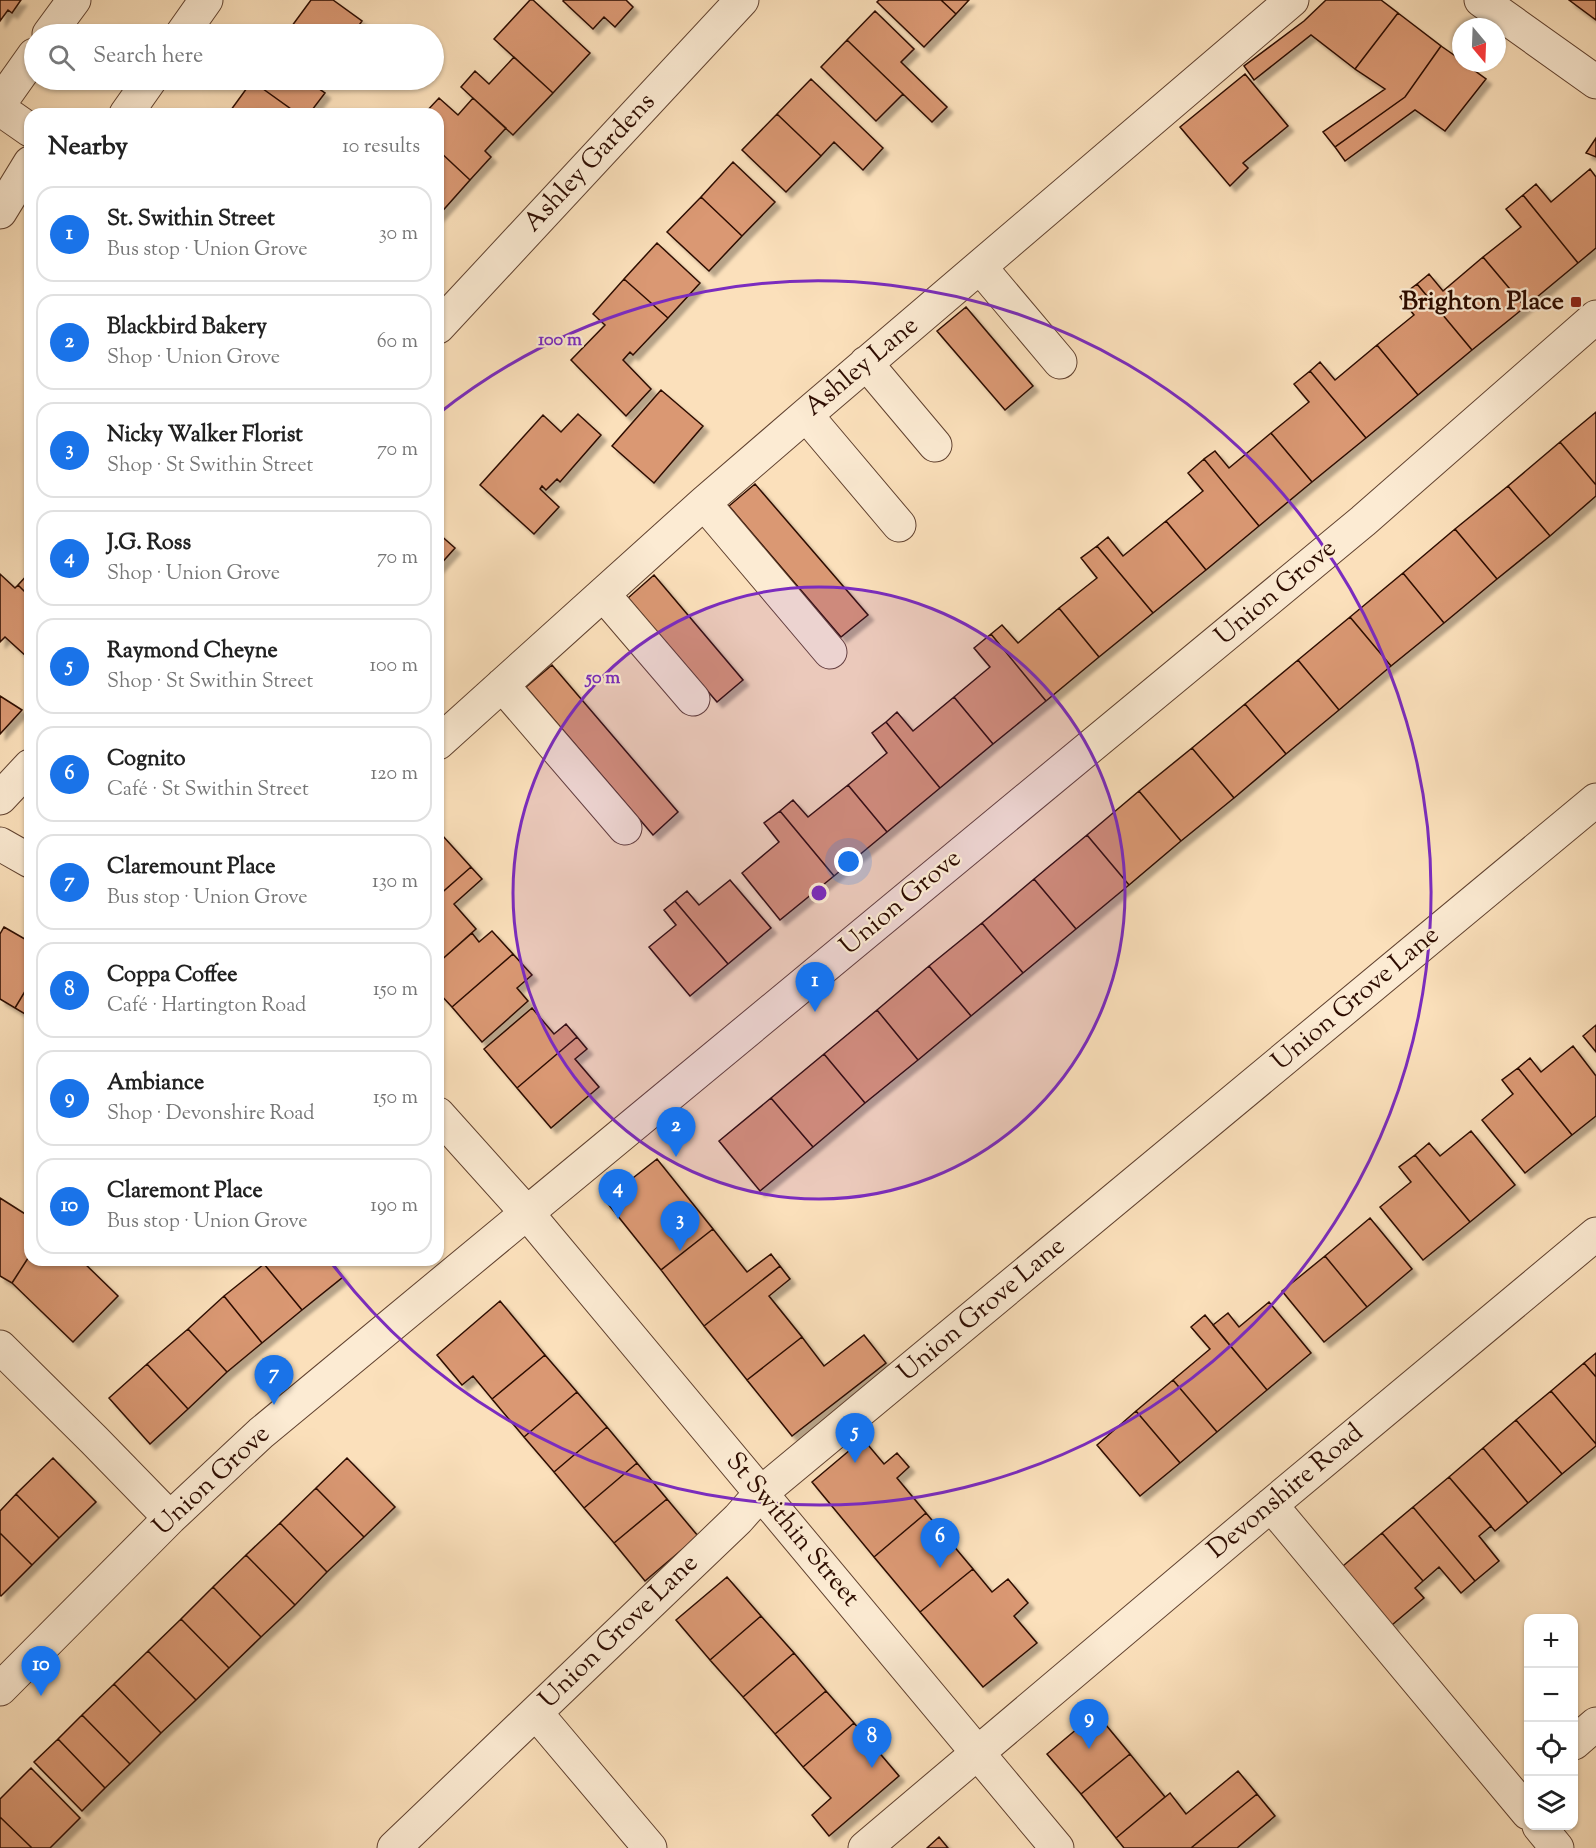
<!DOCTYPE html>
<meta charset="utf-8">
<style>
:root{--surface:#fff;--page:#f2f2f2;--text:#222;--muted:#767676;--line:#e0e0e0;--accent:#1a73e8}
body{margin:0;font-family:"Sorts Mill Goudy",serif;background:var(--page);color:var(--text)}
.controls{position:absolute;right:18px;bottom:18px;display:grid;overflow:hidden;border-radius:12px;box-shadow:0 2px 4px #0004}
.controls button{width:54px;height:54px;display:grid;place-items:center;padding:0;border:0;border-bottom:2px solid var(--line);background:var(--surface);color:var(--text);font:30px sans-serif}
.compass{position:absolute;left:1452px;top:18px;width:54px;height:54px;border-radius:50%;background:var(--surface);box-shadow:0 2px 4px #0004;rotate:161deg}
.you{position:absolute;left:849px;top:862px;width:21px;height:21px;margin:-15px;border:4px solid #fff;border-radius:50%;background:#1a73e8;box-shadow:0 0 0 9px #1a73e833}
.badge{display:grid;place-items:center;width:39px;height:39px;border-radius:50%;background:var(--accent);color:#fff;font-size:20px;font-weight:700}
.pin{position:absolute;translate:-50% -50px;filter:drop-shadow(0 2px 3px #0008)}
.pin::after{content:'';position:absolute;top:32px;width:21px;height:18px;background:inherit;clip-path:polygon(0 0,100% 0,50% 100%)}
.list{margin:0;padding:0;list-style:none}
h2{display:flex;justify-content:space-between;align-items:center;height:78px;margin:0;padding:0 24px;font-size:26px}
h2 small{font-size:20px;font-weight:400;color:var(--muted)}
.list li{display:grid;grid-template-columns:39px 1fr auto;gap:18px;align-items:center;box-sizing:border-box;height:96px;margin:0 12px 12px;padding:0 12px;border:2px solid var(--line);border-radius:18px}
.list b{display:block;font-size:22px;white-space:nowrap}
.list p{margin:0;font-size:20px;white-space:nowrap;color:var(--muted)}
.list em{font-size:20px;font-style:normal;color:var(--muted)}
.icon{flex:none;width:33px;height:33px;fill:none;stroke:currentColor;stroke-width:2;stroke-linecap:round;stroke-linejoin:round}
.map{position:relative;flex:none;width:1596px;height:1848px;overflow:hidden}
.search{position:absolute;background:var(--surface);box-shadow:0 2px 4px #0004;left:24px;top:24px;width:420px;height:66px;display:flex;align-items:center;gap:15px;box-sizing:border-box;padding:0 21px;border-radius:33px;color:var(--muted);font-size:22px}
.panel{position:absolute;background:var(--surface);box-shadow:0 2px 4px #0004;left:24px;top:108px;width:420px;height:1158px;border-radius:18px}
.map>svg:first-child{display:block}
.building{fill:#da9873;stroke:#2d0c00;stroke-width:1.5;filter:url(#shadow)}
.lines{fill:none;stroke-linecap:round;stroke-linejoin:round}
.minor-casing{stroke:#60412f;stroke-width:35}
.minor{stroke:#fcebd3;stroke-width:33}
.ring{fill:none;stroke:#7b2cbf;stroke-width:3}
.poi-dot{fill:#8f2418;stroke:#fcebd3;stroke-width:2}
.labels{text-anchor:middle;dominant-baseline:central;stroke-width:4.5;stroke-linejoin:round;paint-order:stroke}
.street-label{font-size:26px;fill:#2d0c00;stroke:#fcebd3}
.poi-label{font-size:26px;font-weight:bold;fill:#2d0c00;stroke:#fcebd3;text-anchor:end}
.centre{fill:#7b2cbf;stroke:#fcebd3;stroke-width:3}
.ring-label{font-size:18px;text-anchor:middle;font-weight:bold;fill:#7b2cbf;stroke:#fcebd3;stroke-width:4.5;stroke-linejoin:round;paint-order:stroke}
</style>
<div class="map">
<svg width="1596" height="1848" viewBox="0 0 1596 1848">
<defs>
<filter id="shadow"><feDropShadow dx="5.5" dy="5.5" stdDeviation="1.5" flood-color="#0004"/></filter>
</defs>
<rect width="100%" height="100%" fill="#fbe0bb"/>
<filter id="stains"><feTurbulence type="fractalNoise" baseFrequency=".00333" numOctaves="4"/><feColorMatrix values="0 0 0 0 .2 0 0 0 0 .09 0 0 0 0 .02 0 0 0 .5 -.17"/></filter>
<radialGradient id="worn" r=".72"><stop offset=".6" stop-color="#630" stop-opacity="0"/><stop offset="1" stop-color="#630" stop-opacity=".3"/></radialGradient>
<path class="building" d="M 0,0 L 21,0 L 12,13 L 8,10 L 0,21 Z
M 311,0 L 333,0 L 362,21 L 353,34 L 286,34 Z
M 530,0 L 533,0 L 590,53 L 553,93 L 494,39 Z
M 564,0 L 626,0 L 633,7 L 615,27 L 604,17 L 593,29 L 563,1 Z
M 879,0 L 941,0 L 956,14 L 924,47 L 877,2 Z
M 941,0 L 969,0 L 956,14 Z
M 1326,0 L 1381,0 L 1398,13 L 1355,69 L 1311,35 L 1254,80 L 1244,66 L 1304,21 Z
M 1569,0 L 1596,0 L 1596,20 Z
M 875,11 L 914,49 L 901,62 L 947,107 L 932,122 L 847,40 Z
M 1398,13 L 1441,46 L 1405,97 L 1335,147 L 1323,132 L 1385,89 L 1355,69 Z
M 847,40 L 903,94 L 876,121 L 821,67 Z
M 1441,46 L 1461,60 L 1461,63 L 1464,63 L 1486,79 L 1445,131 L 1415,110 L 1345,161 L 1335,147 L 1405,97 Z
M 514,57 L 553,93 L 513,135 L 461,87 L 475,71 L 489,84 Z
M 1245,74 L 1288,126 L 1243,163 L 1248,168 L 1230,186 L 1180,127 Z
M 811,79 L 883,148 L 863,170 L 834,142 L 821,156 L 777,114 Z
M 253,80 L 320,80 L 315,86 L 325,93 L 309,114 L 298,114 L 252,81 Z
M 252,81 L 298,114 L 228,114 Z
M 439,98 L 458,115 L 473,98 L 506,128 L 485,151 L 491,157 L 470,180 L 438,150 L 438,114 L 424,114 Z
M 777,114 L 821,156 L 786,192 L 742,150 Z
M 1596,138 L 1596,157 L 1586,153 Z
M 438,150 L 470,180 L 438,216 Z
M 733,162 L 775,202 L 742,236 L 701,197 Z
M 1590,169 L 1596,177 L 1596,248 L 1578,263 L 1523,195 L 1536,184 L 1551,202 Z
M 1523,195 L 1578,263 L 1525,307 L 1483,257 L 1521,227 L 1506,209 Z
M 701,197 L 742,236 L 709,271 L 667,232 Z
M 657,243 L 700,283 L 668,318 L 624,279 Z
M 1483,257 L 1525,307 L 1472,350 L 1417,284 L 1429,274 L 1443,291 Z
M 624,279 L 668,318 L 633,355 L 630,352 L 623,360 L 651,389 L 626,416 L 571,360 L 605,325 L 593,314 Z
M 1417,284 L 1472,350 L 1418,395 L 1377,345 L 1414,315 L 1400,297 Z
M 966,307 L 1033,386 L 1005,410 L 937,331 Z
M 1377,345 L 1418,395 L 1366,438 L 1310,371 L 1320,362 L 1335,380 Z
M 1310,371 L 1366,438 L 1312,482 L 1271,433 L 1309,402 L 1294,384 Z
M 661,390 L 703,426 L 654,483 L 612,446 Z
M 1596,412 L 1596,485 L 1560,442 Z
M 578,414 L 601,435 L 560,482 L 557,479 L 546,490 L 542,486 L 540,489 L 559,507 L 534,534 L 480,485 L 543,415 L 561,432 Z
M 1271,433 L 1312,482 L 1259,526 L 1204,459 L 1215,451 L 1229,468 Z
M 1560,442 L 1596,485 L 1596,496 L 1550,536 L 1508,486 Z
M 1204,459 L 1259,526 L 1206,570 L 1166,521 L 1203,491 L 1188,473 Z
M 755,484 L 868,615 L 841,637 L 729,506 Z
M 1508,486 L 1550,536 L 1497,579 L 1455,529 Z
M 1166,521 L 1206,570 L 1153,613 L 1097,546 L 1108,537 L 1123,556 Z
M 1455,529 L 1497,579 L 1444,623 L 1403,573 Z
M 438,533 L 455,548 L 438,567 Z
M 1097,546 L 1153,613 L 1099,657 L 1059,608 L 1097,578 L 1081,558 Z
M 30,572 L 30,597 L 18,585 Z
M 1403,573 L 1444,623 L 1391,666 L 1350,617 Z
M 0,574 L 15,588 L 18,585 L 30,597 L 30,654 L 27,657 L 5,637 L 0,642 Z
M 654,575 L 743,680 L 717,702 L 628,598 Z
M 1059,608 L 1099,657 L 1046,701 L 991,634 L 1002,625 L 1018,643 Z
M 1350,617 L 1391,666 L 1339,710 L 1298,660 Z
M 991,634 L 1046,701 L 993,744 L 954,697 L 990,667 L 974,648 Z
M 1298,660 L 1339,710 L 1286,754 L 1245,704 Z
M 552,665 L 678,812 L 653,835 L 526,687 Z
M 0,696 L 22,710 L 0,734 Z
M 954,697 L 993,744 L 940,788 L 886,722 L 897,712 L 913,731 Z
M 1245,704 L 1286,754 L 1234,798 L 1192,748 Z
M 886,722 L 940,788 L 887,832 L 848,785 L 887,753 L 872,733 Z
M 1192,748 L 1234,798 L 1181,841 L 1139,791 Z
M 848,785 L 887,832 L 834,876 L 780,811 L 793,800 L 808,817 Z
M 1139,791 L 1181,841 L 1129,885 L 1087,835 Z
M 780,811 L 834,876 L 780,920 L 742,873 L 779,842 L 764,823 Z
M 442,835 L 471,867 L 438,896 L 438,838 Z
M 1087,835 L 1129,885 L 1076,929 L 1034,879 Z
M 471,867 L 482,879 L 454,904 L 476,929 L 438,963 L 438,896 Z
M 1034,879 L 1076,929 L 1023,973 L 982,923 Z
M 730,880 L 771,928 L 728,964 L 675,901 L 687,891 L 699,905 Z
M 675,901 L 728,964 L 690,996 L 649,947 L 676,925 L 664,910 Z
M 982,923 L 1023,973 L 971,1016 L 929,966 Z
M 4,927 L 30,942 L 30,983 L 15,1008 L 0,999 L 0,934 Z
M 492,931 L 513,954 L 452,1007 L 438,992 L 438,963 L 472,933 L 479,942 Z
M 513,954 L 532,975 L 517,988 L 528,1001 L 482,1042 L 452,1007 Z
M 929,966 L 971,1016 L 918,1060 L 877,1010 Z
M 30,983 L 30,1017 L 15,1008 Z
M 532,1008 L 554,1034 L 566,1024 L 577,1037 L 517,1088 L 484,1049 Z
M 877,1010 L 918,1060 L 865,1103 L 824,1054 Z
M 1596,1025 L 1596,1052 L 1583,1036 Z
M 577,1037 L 587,1049 L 575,1059 L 599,1087 L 551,1128 L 517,1088 Z
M 1573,1046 L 1596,1076 L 1596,1116 L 1572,1135 L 1518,1068 L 1530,1058 L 1541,1072 Z
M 824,1054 L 865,1103 L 813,1147 L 771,1098 Z
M 1518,1068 L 1572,1135 L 1525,1173 L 1482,1120 L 1513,1094 L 1502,1080 Z
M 771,1098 L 813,1147 L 760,1191 L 719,1141 Z
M 1471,1131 L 1515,1185 L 1470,1222 L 1415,1155 L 1429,1143 L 1440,1156 Z
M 1415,1155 L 1470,1222 L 1423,1260 L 1380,1207 L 1411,1182 L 1399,1167 Z
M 657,1159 L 713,1229 L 661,1270 L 605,1200 Z
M 0,1198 L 30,1217 L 30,1255 L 12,1283 L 0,1276 Z
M 1370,1218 L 1412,1269 L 1367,1307 L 1325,1256 Z
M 713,1229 L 747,1272 L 771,1254 L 780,1266 L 704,1326 L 661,1270 Z
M 30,1255 L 30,1260 L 81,1260 L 118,1296 L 73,1342 L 12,1283 Z
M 1325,1256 L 1367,1307 L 1324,1342 L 1282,1291 Z
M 268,1260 L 330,1260 L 343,1277 L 302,1310 L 264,1264 Z
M 264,1264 L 302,1310 L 262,1343 L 224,1296 Z
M 780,1266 L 790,1279 L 769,1296 L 802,1337 L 747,1380 L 704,1326 Z
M 224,1296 L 262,1343 L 227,1372 L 188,1329 Z
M 500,1301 L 545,1355 L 492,1399 L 473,1376 L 462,1385 L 437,1355 Z
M 1269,1302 L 1311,1353 L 1267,1390 L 1213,1325 L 1228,1313 L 1239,1327 Z
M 1205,1315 L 1267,1390 L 1217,1432 L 1173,1380 L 1210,1349 L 1191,1327 Z
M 188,1329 L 227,1372 L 188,1409 L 147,1364 Z
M 864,1335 L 886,1363 L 792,1436 L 747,1380 L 802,1337 L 824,1366 Z
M 1596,1353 L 1596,1377 L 1584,1363 Z
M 545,1355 L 577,1392 L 524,1437 L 492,1399 Z
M 1584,1363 L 1596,1377 L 1596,1444 L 1551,1391 Z
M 147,1364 L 188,1409 L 150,1444 L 109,1398 Z
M 1173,1380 L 1217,1432 L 1180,1463 L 1136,1411 Z
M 1551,1391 L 1596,1444 L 1596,1446 L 1562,1474 L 1516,1420 Z
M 577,1392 L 607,1427 L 554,1472 L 524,1437 Z
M 1136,1411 L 1180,1463 L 1140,1496 L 1097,1445 Z
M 1516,1420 L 1562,1474 L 1528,1503 L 1483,1448 Z
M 607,1427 L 637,1463 L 584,1508 L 554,1472 Z
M 863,1439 L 884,1464 L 897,1453 L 909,1467 L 897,1478 L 926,1513 L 874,1557 L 812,1482 Z
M 1483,1448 L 1528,1503 L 1495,1531 L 1449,1477 Z
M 53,1458 L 96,1502 L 59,1538 L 16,1494 Z
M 347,1458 L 395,1507 L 364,1537 L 316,1488 Z
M 637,1463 L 667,1499 L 614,1543 L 584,1508 Z
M 1449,1477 L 1491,1526 L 1479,1536 L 1499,1561 L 1475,1581 L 1413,1507 Z
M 316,1488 L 364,1537 L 327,1572 L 280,1523 Z
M 16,1494 L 59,1538 L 32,1565 L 0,1533 L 0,1511 Z
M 667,1499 L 698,1536 L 645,1581 L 614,1543 Z
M 1413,1507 L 1475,1581 L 1461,1593 L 1439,1567 L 1423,1581 L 1382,1533 Z
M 926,1513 L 973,1569 L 920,1612 L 874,1557 Z
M 280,1523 L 327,1572 L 295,1605 L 246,1555 Z
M 0,1533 L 32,1565 L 1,1596 L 0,1595 Z
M 1382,1533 L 1423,1581 L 1415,1588 L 1424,1598 L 1386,1630 L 1337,1571 Z
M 246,1555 L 295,1605 L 261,1637 L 213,1587 Z
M 973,1569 L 992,1592 L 1008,1579 L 1028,1603 L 1014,1616 L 1037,1643 L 983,1687 L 920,1612 Z
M 727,1577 L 761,1616 L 710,1660 L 676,1620 Z
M 213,1587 L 261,1637 L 229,1668 L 181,1619 Z
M 761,1616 L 794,1653 L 743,1697 L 710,1660 Z
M 181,1619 L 229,1668 L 196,1700 L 148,1651 Z
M 148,1651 L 196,1700 L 161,1733 L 114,1684 Z
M 794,1653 L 826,1691 L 775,1734 L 743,1697 Z
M 114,1684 L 161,1733 L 130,1764 L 82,1715 Z
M 826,1691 L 854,1723 L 803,1767 L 775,1734 Z
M 1096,1713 L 1130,1754 L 1081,1794 L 1047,1754 Z
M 82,1715 L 130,1764 L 105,1788 L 58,1739 Z
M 854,1723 L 899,1776 L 829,1836 L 812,1815 L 831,1798 L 803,1767 Z
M 58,1739 L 105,1788 L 82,1811 L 34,1762 Z
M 1130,1754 L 1165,1797 L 1116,1838 L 1081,1794 Z
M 31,1768 L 80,1818 L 50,1848 L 32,1848 L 0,1817 L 0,1799 Z
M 1238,1771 L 1257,1794 L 1191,1848 L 1124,1848 L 1116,1838 L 1170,1793 L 1186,1814 Z
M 1257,1794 L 1275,1816 L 1237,1848 L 1191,1848 Z
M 0,1817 L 32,1848 L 0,1848 Z
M 939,1837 L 948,1848 L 927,1848 Z"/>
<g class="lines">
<defs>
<path id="minor" d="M 1481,0 L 1596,82
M 49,34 L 74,0
M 182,34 L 206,0
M 0,103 L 34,55
M 0,109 L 30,130
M 126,114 L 150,80
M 0,212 L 30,163
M 980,267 L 1060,362
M 438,327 L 742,0
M 866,363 L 935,445
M 806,415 L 899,525
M 704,503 L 830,652
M 603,594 L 693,699
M 502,685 L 625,828
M 438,743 L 704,503 L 806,415 L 1292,0
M 0,798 L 30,766
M 0,844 L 30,861
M 438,1114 L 527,1213 L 1057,1848
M 0,1347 L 94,1440 L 170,1518
M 1271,1505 L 1528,1813
M 0,1689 L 170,1518 L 261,1433 L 1363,521 L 1596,317
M 536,1713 L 650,1848
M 1574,1743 L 1596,1724
M 1539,1826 L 1557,1848
M 394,1848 L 738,1519 L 761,1493 L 1596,800
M 865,1848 L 1271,1505 L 1596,1234"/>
</defs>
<use href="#minor" class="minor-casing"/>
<use href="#minor" class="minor"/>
</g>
<circle cx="819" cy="893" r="306" fill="#7b2cbf" fill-opacity=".12"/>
<g class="ring">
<circle cx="819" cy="893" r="306"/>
<path d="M438 414A612 612 0 1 1 330 1261"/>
</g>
<rect class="poi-dot" x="1570" y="296" width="12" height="12" rx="3"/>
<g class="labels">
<g class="street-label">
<text transform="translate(590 163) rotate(-47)">Ashley Gardens</text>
<text transform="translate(862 367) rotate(-40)">Ashley Lane</text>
<text transform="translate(1276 593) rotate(-40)">Union Grove</text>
<text transform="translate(901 903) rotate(-40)">Union Grove</text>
<text transform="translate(1356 999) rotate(-40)">Union Grove Lane</text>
<text transform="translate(982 1310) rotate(-40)">Union Grove Lane</text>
<text transform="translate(212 1481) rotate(-43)">Union Grove</text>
<text transform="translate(1286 1492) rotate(-40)">Devonshire Road</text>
<text transform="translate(792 1530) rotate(50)">St Swithin Street</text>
<text transform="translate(619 1632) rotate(-44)">Union Grove Lane</text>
</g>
<g class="poi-label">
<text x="1564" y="302">Brighton Place</text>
</g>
</g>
<circle cx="819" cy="893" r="9" class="centre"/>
<g class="ring-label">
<text x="560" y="345">100 m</text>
<text x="603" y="683">50 m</text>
</g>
<rect width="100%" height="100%" filter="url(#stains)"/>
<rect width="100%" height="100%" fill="url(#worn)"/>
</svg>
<div class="controls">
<button>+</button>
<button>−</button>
<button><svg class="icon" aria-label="locate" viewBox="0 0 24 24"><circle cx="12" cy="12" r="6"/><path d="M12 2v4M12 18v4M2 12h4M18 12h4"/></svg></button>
<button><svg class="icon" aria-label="layers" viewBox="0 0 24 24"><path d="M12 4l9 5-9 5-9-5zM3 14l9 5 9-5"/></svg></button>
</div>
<svg class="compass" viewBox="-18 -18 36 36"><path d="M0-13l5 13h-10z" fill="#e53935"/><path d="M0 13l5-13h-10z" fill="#767676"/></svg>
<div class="you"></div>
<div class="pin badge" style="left:815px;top:1012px">1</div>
<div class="pin badge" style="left:676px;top:1157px">2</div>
<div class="pin badge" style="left:680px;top:1251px">3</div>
<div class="pin badge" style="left:618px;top:1219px">4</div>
<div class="pin badge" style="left:855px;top:1463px">5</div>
<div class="pin badge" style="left:940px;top:1568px">6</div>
<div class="pin badge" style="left:274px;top:1405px">7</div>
<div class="pin badge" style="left:872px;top:1768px">8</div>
<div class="pin badge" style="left:1089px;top:1749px">9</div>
<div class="pin badge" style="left:41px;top:1696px">10</div>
<div class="search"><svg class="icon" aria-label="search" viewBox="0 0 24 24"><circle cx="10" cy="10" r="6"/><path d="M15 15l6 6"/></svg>Search here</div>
<section class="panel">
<h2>Nearby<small>10 results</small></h2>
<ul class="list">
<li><span class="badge">1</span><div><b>St. Swithin Street</b><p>Bus stop · Union Grove</p></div><em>30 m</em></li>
<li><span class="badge">2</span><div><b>Blackbird Bakery</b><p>Shop · Union Grove</p></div><em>60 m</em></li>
<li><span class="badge">3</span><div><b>Nicky Walker Florist</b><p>Shop · St Swithin Street</p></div><em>70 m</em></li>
<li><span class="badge">4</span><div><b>J.G. Ross</b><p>Shop · Union Grove</p></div><em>70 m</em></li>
<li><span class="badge">5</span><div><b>Raymond Cheyne</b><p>Shop · St Swithin Street</p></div><em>100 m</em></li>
<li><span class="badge">6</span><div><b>Cognito</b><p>Café · St Swithin Street</p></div><em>120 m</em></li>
<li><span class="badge">7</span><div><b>Claremount Place</b><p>Bus stop · Union Grove</p></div><em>130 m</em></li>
<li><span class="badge">8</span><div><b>Coppa Coffee</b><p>Café · Hartington Road</p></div><em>150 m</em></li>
<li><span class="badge">9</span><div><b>Ambiance</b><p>Shop · Devonshire Road</p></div><em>150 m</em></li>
<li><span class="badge">10</span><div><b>Claremont Place</b><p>Bus stop · Union Grove</p></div><em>190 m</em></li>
</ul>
</section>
</div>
